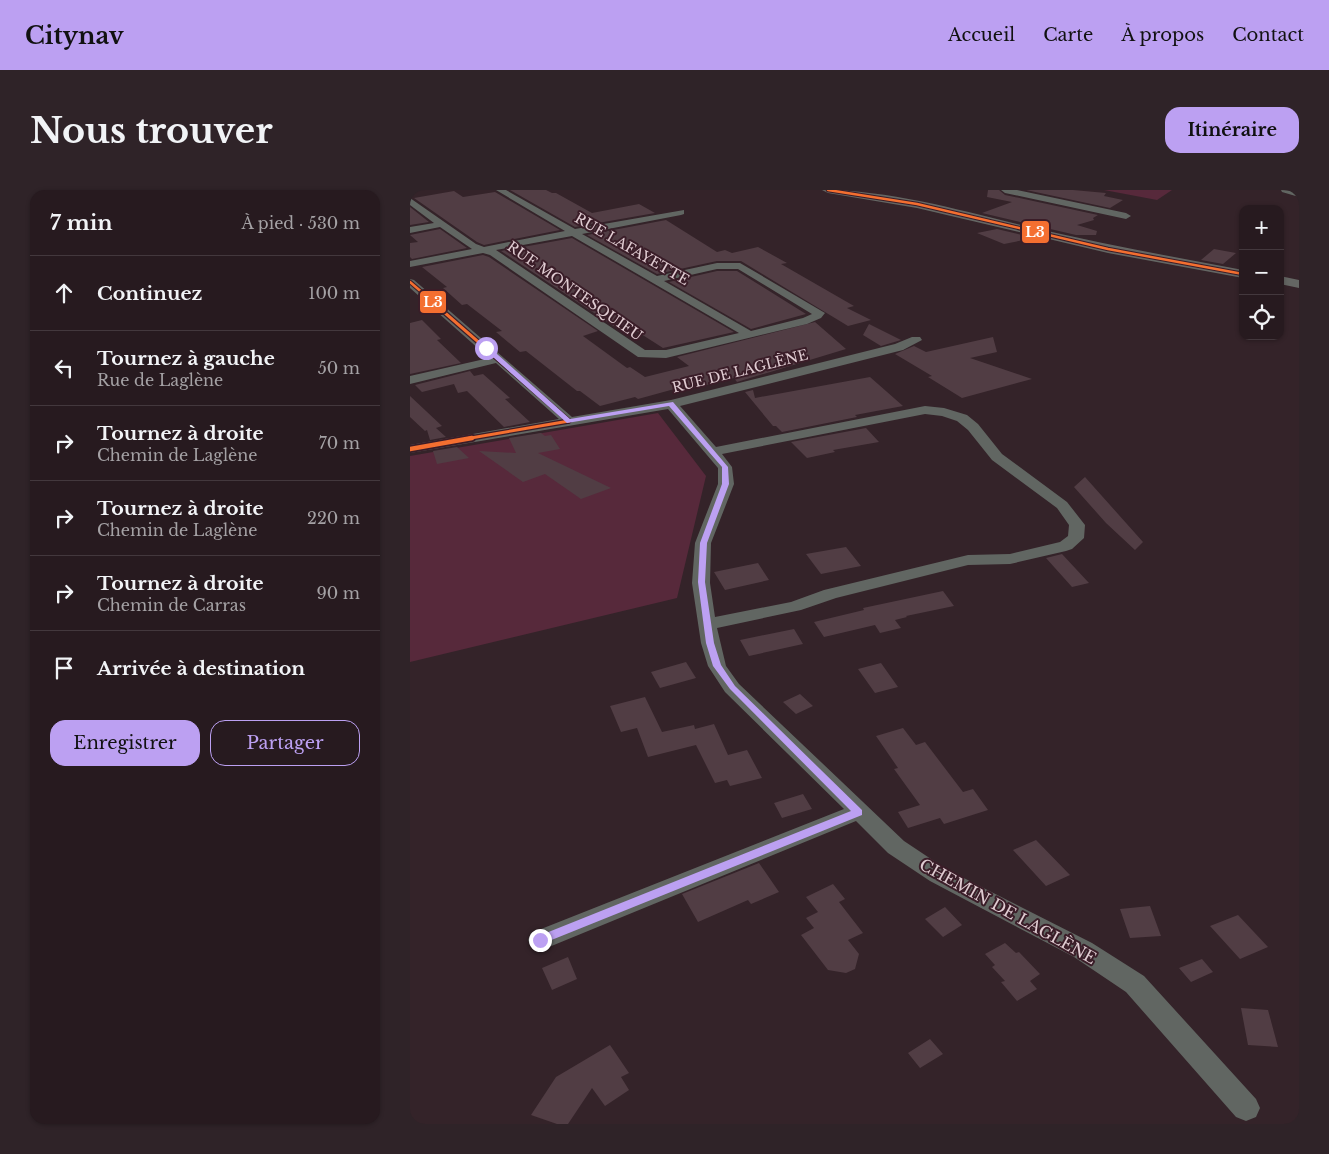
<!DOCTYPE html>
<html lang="fr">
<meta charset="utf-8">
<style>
:root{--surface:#271a1f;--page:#2f2328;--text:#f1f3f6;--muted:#a4a1a4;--line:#43383d;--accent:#bca0f2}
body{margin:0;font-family:"Libre Baskerville",serif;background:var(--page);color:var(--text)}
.controls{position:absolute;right:15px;top:15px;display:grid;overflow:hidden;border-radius:10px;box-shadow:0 1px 4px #0004}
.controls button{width:45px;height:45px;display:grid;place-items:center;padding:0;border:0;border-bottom:1px solid var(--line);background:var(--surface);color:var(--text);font:25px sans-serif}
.stop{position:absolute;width:15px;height:15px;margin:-11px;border:4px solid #bca0f2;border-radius:50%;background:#fff}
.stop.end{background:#bca0f2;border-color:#fff;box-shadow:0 1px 5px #0008}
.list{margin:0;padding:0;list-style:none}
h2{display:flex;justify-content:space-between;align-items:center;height:65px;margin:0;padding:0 20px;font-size:21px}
h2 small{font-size:16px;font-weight:400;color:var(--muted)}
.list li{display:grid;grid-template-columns:32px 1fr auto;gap:15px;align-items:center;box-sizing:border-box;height:75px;padding:0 20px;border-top:1px solid var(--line)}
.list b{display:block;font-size:19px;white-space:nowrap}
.list p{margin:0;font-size:16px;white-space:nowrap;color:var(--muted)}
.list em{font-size:16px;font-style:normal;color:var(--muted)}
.actions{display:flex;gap:10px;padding:15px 20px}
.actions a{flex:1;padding:11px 0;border:1px solid var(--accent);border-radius:15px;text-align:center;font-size:18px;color:var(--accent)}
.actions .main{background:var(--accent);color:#111}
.icon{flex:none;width:28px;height:28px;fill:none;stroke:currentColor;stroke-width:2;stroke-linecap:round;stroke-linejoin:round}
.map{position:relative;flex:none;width:889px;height:934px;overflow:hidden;border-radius:15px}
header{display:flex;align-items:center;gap:30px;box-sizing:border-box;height:70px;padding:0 25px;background:var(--accent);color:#111}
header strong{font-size:24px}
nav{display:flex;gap:28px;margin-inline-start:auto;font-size:18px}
.intro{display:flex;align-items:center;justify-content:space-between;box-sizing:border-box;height:120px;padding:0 30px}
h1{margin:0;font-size:35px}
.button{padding:12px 22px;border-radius:15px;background:var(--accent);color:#111;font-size:18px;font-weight:700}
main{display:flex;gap:30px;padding:0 30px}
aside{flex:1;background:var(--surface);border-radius:15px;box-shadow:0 1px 4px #0004}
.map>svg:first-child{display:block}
.green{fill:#57293b}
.building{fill:#513d44}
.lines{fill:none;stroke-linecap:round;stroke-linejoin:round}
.minor{fill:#616662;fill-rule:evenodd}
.major{fill:#646663;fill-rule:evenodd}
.bus-1-far2-casing{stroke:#3a1d28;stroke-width:4.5}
.bus-1-far1-casing{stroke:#3a1d28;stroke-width:5.5}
.bus-1-casing{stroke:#3a1d28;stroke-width:8}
.bus-1-far2{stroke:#f46f30;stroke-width:2.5}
.bus-1-far1{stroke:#f46f30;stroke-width:3}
.bus-1{stroke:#f46f30;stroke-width:4.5}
.route{fill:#bca0f2}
.labels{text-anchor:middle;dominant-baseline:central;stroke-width:4;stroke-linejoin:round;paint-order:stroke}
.far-street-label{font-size:14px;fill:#e0ccd2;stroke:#3a1d28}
.street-label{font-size:16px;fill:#e0ccd2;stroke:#3a1d28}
.line-badge{stroke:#3a1d28;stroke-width:2}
.badge-label{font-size:14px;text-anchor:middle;font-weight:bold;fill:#fff}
</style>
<header>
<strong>Citynav</strong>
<nav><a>Accueil</a><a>Carte</a><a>À propos</a><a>Contact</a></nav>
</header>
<div class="intro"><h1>Nous trouver</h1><a class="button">Itinéraire</a></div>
<main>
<aside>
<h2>7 min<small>À pied · 530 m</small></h2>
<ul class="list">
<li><svg class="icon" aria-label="ahead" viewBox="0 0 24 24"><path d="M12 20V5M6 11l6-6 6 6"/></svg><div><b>Continuez</b></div><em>100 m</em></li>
<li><svg class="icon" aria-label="left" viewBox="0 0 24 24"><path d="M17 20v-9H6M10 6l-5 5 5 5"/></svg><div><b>Tournez à gauche</b><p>Rue de Laglène</p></div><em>50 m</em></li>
<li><svg class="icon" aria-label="right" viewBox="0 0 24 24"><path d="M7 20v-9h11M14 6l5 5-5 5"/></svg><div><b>Tournez à droite</b><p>Chemin de Laglène</p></div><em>70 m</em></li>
<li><svg class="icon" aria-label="right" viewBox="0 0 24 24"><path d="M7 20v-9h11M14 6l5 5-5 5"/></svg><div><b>Tournez à droite</b><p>Chemin de Laglène</p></div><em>220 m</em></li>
<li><svg class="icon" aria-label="right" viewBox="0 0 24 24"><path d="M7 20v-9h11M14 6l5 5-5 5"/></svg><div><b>Tournez à droite</b><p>Chemin de Carras</p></div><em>90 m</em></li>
<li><svg class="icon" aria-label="arrive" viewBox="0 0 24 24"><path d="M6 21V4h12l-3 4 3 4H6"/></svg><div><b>Arrivée à destination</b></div></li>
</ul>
<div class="actions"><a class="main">Enregistrer</a><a>Partager</a></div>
</aside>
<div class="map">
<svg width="889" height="934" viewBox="0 0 889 934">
<rect width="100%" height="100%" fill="#342329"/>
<path class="green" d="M 694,0 L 762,0 L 747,10 Z
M 248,223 L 296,286 L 267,408 L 0,472 L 0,266 Z"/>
<path class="building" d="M 100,0 L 136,0 L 142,3 L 146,3 L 182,23 L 229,14 L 245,23 L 165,37 Z
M 578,0 L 589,0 L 595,5 L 688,25 L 683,28 L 684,30 L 667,35 L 687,41 L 686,45 L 666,45 L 572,23 L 602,12 L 577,7 Z
M 616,0 L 663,0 L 696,3 L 694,6 L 713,10 L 700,18 Z
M 44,1 L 53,7 L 85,2 L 150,40 L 74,55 L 67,52 L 4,8 Z
M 0,17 L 19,32 L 0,35 Z
M 256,30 L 307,62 L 315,60 L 322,63 L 348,57 L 377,73 L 371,74 L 444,116 L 437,118 L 461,130 L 438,136 L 331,71 L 307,71 L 247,84 L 177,45 Z
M 30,39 L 57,58 L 2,69 L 0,67 L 0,53 L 8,52 L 0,45 Z
M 587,39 L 624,48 L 594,54 L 567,43 Z
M 162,48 L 324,142 L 253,158 L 217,135 L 205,137 L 91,61 Z
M 804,59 L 826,63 L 813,74 L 791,70 Z
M 73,65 L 79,67 L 188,141 L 173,146 L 217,178 L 220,177 L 235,187 L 279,176 L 267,167 L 405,132 L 436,159 L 327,192 L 324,188 L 285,198 L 279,195 L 228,209 L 225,207 L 190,216 L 170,201 L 167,201 L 116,161 L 110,162 L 86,142 L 92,141 L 57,114 L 52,115 L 33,98 L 37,97 L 12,77 Z
M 307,81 L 327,81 L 396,124 L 341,139 L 259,92 Z
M 12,130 L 31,149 L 27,150 L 51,173 L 0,184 L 0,133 Z
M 459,134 L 491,150 L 471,156 L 453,145 Z
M 583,147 L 587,162 L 560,168 L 622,189 L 552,208 L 518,187 L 522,186 L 485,164 L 504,156 L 516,162 Z
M 60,181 L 64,186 L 73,184 L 100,208 L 95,209 L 120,232 L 94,237 L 57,201 L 48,203 L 44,194 L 12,202 L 5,195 Z
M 460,187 L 493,216 L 445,225 L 447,227 L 372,242 L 366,236 L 363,236 L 335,202 L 343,200 L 345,208 Z
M 0,206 L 32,236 L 26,238 L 36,247 L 20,250 L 17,240 L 15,241 L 0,227 Z
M 456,238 L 469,252 L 423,260 L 425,262 L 397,268 L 381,252 Z
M 131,243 L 135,246 L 141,245 L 150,259 L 128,263 L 201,298 L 171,309 L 135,284 L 113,292 L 69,261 L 106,263 L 99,248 Z
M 47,257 L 59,268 L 27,274 L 23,261 Z
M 675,287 L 733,352 L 725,360 L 696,333 L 664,297 Z
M 436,357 L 451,376 L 411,384 L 396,364 Z
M 652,364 L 679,393 L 662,397 L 636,368 Z
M 348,373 L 359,390 L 315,400 L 304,382 Z
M 533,401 L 544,416 L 496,426 L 497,427 L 485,430 L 491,438 L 470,443 L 465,435 L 414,447 L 404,432 L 454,420 L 453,418 Z
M 384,439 L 393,454 L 339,466 L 330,450 Z
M 276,472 L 286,488 L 250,498 L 241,482 Z
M 471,473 L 488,497 L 465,503 L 448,479 Z
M 390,504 L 403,516 L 386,524 L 373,512 Z
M 235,507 L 252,542 L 284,535 L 285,539 L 304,534 L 318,565 L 337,560 L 352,588 L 320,596 L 317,590 L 305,593 L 286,555 L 238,567 L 227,538 L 211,542 L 200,516 Z
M 493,538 L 506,555 L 515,552 L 553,602 L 563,599 L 578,620 L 534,634 L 530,628 L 498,638 L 488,622 L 510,615 L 484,579 L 488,578 L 466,546 Z
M 393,604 L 402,619 L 372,628 L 364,613 Z
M 626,650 L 660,685 L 636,696 L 603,660 Z
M 349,673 L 369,702 L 341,714 L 338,710 L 288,732 L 272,704 Z
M 423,694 L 435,709 L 429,712 L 453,743 L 438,750 L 449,764 L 445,779 L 436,783 L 418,780 L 391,745 L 404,738 L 396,728 L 408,722 L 396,707 Z
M 740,716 L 751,746 L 720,748 L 710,719 Z
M 535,717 L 552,735 L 533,747 L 515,729 Z
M 828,725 L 858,757 L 830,769 L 800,736 Z
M 595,753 L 606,763 L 609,762 L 630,784 L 620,791 L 627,799 L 607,811 L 591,792 L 595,791 L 582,777 L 585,775 L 575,764 Z
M 158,767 L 167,789 L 142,800 L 132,778 Z
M 792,769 L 803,782 L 781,792 L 769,778 Z
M 831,818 L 858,820 L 868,857 L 838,855 Z
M 520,849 L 533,864 L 510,878 L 498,863 Z
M 200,855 L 219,883 L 211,887 L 219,900 L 195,916 L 182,898 L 158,934 L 147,934 L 121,925 L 146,887 Z"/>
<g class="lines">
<path class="minor" d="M 86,0 L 96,0 L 165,39 L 274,20 L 274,24 L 271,25 L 172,44 L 247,86 L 307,73 L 330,73 L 415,123 L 411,128 L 397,134 L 256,168 L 228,167 L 80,65 L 73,63 L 0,77 L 0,71 L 62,59 L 30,37 L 0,43 L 0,37 L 24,33 L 0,15 L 0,8 L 66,54 L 74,57 L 155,41 ZM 162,46 L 329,143 L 256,160 L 235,160 L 86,60 ZM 307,79 L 328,79 L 402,124 L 393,128 L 341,141 L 254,91 Z
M 591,0 L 607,0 L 716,23 L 721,26 L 716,29 L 595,3 Z
M 871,0 L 889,1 L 889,7 L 872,2 Z
M 0,89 L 4,90 L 162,227 L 261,210 L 485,154 L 502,147 L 510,147 L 512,150 L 493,160 L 270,216 L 306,257 L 515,216 L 534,218 L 557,225 L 568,234 L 592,264 L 657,312 L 675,335 L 674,348 L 662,359 L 656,361 L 600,374 L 558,375 L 426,408 L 391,420 L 307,438 L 316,476 L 329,494 L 494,651 L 536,679 L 682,753 L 734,786 L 846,909 L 850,918 L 846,927 L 836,931 L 826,927 L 716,802 L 664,767 L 520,691 L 478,663 L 446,631 L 139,757 L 130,760 L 121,757 L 118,750 L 121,743 L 434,619 L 315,502 L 298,476 L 291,453 L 282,393 L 285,353 L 308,294 L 308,278 L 258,219 L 0,263 L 0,255 L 149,229 L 86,173 L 0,194 L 0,186 L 79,168 L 0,98 ZM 515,224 L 532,226 L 547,231 L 558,240 L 582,270 L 647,318 L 659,335 L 658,346 L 650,352 L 600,364 L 558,365 L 414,400 L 381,412 L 305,427 L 300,393 L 301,353 L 324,294 L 322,277 L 312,264 Z"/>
<path class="major" d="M 412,0 C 484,0 555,22 624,38 C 694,54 763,67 833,80 L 833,88 L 698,63 L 507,18 L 418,3 Z
M 870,86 L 889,90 L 889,98 L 870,94 Z"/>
<defs>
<path id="bus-1-far2" d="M 418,0 L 507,14 L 698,59 L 833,84
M 0,92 L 21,110"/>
<path id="bus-1-far1" d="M 19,109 L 159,231
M 55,249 L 159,231"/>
<path id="bus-1" d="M 0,259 L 62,248"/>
</defs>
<use href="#bus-1-far2" class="bus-1-far2-casing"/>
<use href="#bus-1-far1" class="bus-1-far1-casing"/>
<use href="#bus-1" class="bus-1-casing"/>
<use href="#bus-1-far2" class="bus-1-far2"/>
<use href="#bus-1-far1" class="bus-1-far1"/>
<use href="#bus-1" class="bus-1"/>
</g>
<path class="route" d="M 74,156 L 78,156 L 160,229 L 263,212 L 318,277 L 319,294 L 297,353 L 295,392 L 304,453 L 311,475 L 325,496 L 452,620 L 452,625 L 134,753 L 126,753 L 125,750 L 126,747 L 441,621 L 320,499 L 303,476 L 296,453 L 288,392 L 290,353 L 312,294 L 312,277 L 259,216 L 157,233 L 74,159 Z"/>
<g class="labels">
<g class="far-street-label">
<text transform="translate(222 59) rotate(30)">RUE LAFAYETTE</text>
<text transform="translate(165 101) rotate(35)">RUE MONTESQUIEU</text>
<text transform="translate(330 181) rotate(-14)">RUE DE LAGLÈNE</text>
</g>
<g class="street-label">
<text transform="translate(598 721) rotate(29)">CHEMIN DE LAGLÈNE</text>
</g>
</g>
<g class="line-badge">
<rect x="611" y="30" width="29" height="24" rx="5" fill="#f46f30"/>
<rect x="9" y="100" width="28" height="24" rx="5" fill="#f46f30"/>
</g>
<g class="badge-label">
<text x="625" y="47">L3</text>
<text x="23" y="117">L3</text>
</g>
</svg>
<div class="controls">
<button>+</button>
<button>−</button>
<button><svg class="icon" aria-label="locate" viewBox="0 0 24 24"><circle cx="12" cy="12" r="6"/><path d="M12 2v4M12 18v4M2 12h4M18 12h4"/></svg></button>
</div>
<div class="stop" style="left:76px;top:158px"></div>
<div class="stop end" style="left:130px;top:750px"></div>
</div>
</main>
